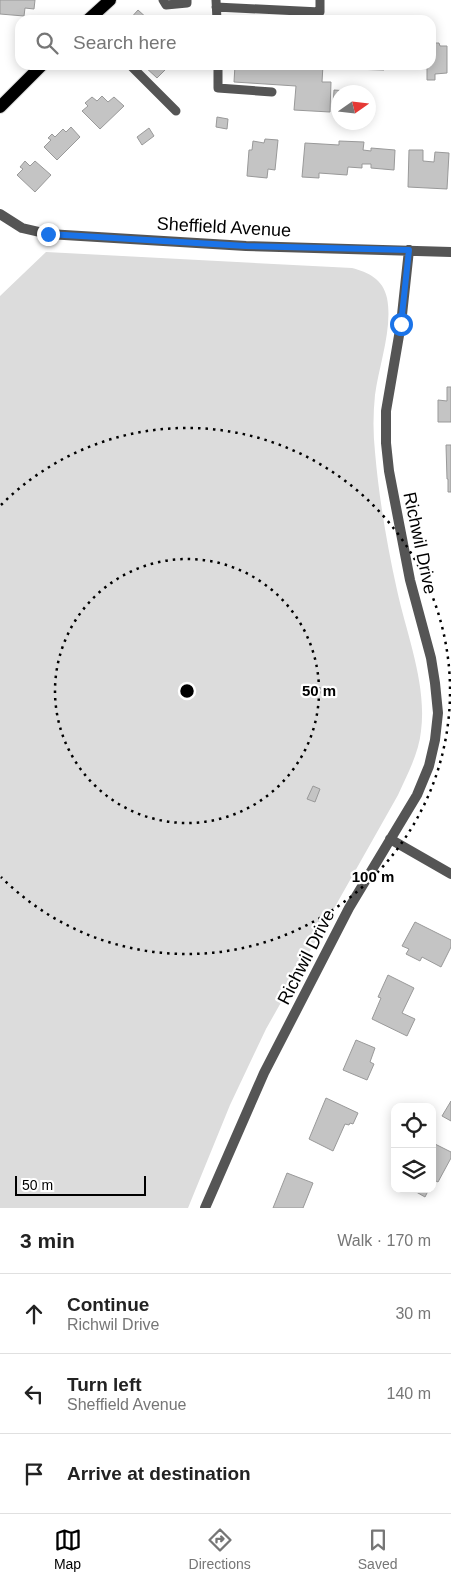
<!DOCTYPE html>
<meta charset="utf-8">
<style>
:root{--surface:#fff;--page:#f2f2f2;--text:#222;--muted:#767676;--line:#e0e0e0;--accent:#000}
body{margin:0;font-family:Helvetica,sans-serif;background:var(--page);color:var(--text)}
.controls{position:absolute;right:15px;bottom:15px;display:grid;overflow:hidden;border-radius:10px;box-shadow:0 2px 12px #0003}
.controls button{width:45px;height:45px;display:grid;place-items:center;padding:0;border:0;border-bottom:1px solid var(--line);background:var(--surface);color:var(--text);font:25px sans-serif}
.compass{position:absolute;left:331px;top:85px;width:45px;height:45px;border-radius:50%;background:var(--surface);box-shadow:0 2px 12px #0003;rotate:76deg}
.scale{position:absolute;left:15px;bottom:12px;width:131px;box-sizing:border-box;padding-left:5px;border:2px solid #000;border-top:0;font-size:14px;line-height:18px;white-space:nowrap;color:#000;-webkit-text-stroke:4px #fff;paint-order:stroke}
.stop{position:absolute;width:15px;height:15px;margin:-11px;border:4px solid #1a73e8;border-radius:50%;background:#fff}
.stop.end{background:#1a73e8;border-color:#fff;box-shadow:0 1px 5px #0008}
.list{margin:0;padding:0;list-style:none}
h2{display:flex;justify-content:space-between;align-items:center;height:65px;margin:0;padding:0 20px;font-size:21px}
h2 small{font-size:16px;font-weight:400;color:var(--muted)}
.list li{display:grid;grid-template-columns:32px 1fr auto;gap:15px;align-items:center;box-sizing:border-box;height:80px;padding:0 20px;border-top:1px solid var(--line)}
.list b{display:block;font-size:19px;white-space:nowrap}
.list p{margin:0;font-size:16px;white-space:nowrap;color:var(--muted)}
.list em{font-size:16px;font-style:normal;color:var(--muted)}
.icon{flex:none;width:28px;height:28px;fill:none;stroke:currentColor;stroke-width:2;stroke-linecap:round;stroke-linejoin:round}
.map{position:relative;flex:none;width:451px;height:1208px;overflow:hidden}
.search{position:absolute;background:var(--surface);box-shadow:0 2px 12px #0003;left:15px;right:15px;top:15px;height:55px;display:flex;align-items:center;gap:12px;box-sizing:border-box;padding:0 18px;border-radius:15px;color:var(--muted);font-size:19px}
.sheet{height:305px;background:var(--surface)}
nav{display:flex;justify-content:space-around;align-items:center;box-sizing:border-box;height:70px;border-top:1px solid var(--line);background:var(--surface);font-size:14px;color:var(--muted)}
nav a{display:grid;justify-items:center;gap:2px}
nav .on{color:var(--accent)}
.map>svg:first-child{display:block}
.green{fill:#dcdcdc}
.building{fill:#c4c4c4;stroke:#999}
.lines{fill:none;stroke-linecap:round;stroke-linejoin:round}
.primary-casing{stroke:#dbdbdb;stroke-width:14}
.service{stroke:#555;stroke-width:9}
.minor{stroke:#555;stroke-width:10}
.primary{stroke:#000;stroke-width:12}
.route{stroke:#1a73e8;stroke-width:6}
.ring{fill:none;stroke:#000;stroke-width:2.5;stroke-dasharray:2.5 5}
.labels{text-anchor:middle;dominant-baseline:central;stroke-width:4.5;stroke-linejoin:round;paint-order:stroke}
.street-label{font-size:18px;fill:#000;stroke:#fff}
.centre{fill:#000;stroke:#fff;stroke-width:2.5}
.ring-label{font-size:15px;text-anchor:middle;font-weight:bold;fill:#000;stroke:#fff;stroke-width:4.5;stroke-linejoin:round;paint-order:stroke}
</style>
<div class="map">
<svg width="451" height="1208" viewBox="0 0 451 1208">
<rect width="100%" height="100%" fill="#fff"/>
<path class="green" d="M 46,252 L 352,268 C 368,272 383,279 387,298 C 393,328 379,365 375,395 C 373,414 373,433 375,452 C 379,498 387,545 397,590 C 407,636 427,684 421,731 C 419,753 407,775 398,795 L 266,1029 L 230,1105 L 188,1208 L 0,1208 L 0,296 Z"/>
<path class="building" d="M 0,0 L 35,0 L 34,9 L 25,8 L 24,16 L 0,14 Z
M 138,10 L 149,20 L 129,20 Z
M 432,43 L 439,43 L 440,46 L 447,46 L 447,73 L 435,74 L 435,80 L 427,80 L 427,68 L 422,68 L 422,65 L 431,65 Z
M 143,65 L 170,65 L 157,78 Z
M 235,65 L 323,65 L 322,82 L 331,82 L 330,112 L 294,110 L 296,86 L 234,82 Z
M 351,65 L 384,65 L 384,70 L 351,69 Z
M 334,90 L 361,92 L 338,92 L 338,110 L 333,110 Z
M 102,96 L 108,102 L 114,97 L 124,106 L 100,129 L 82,111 L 88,106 L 85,103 L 92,97 L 97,101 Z
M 217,117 L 228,119 L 227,129 L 216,127 Z
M 71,127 L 80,137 L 57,160 L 44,147 L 51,140 L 48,138 L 52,134 L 55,137 L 63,129 L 66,132 Z
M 149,128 L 154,136 L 142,145 L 137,137 Z
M 265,139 L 278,140 L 275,170 L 268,169 L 267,178 L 247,176 L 249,150 L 252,150 L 253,141 L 264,143 Z
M 339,141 L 364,142 L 363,150 L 371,151 L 371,148 L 395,150 L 394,170 L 371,168 L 371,164 L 362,164 L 362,168 L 348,167 L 347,175 L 319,173 L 319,178 L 302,177 L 305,143 L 339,145 Z
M 409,150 L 423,150 L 423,161 L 434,162 L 435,152 L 449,153 L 447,189 L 408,187 Z
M 25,161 L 30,166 L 35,161 L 51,175 L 35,192 L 17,175 L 23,169 L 20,167 Z
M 447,387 L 451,387 L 451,422 L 438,422 L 438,400 L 447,401 Z
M 446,445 L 451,445 L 451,492 L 448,492 L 448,479 L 447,479 Z
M 313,786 L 320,789 L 315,802 L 307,799 Z
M 415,922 L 451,940 L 451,947 L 441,967 L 422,957 L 420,961 L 406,954 L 409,949 L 402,946 Z
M 388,975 L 414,988 L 402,1013 L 415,1019 L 407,1036 L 372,1019 L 381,998 L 378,997 Z
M 356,1040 L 375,1048 L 370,1062 L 374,1064 L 367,1080 L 343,1070 Z
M 326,1098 L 358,1113 L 353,1124 L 350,1123 L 349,1125 L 345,1124 L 333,1151 L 309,1139 Z
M 451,1101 L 451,1121 L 442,1116 Z
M 433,1143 L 451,1152 L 451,1158 L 438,1182 L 434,1180 L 432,1183 Z
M 287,1173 L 313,1183 L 303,1208 L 273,1208 Z
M 411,1189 L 429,1189 L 425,1197 Z"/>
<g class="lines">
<defs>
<path id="primary" d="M 88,20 L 110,0
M 0,107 L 42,65"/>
</defs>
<use href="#primary" class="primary-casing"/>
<path class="service" d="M 163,0 L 166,5 L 187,3 L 187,0
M 216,0 L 217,20
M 216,7 L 320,12 L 320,0
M 130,65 L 176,111
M 218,65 L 218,88 L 272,92"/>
<path class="minor" d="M 0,214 L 22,228 L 48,234 L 246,246 L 451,252
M 390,839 L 451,874
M 205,1208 L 264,1073 L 349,908 L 417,795 L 429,766 L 435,740 L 438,713 L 435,683 L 431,658 L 410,580 L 389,471 L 386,443 L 386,411 L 401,324 L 409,250"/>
<use href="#primary" class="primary"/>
</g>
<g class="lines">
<path class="route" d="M 48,234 L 246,246 L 409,250 L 401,324"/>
</g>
<g class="ring">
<circle cx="187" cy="691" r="132"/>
<path d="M1 505A263 263 0 1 1 1 877"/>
</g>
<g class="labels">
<g class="street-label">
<text transform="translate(224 227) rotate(3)">Sheffield Avenue</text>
<text transform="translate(420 543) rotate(78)">Richwil Drive</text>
<text transform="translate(306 957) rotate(-63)">Richwil Drive</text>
</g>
</g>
<circle cx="187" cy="691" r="8" class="centre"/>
<g class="ring-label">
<text x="319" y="696">50 m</text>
<text x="373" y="882">100 m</text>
</g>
</svg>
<div class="controls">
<button><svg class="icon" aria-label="locate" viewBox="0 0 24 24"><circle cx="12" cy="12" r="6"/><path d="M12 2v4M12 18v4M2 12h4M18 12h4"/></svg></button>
<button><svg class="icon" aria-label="layers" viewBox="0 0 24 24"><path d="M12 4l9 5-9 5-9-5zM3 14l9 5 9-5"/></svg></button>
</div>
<svg class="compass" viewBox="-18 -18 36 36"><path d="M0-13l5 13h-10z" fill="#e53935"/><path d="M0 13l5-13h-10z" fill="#767676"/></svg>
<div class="scale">50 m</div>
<div class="stop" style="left:401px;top:324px"></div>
<div class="stop end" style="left:48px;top:234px"></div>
<div class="search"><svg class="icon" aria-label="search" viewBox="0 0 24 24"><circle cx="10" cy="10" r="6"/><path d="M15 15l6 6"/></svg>Search here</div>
</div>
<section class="sheet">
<h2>3 min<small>Walk · 170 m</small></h2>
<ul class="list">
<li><svg class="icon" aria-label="ahead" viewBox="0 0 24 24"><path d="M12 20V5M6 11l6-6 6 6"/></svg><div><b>Continue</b><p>Richwil Drive</p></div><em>30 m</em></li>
<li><svg class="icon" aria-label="left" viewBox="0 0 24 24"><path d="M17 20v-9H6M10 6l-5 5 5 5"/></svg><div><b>Turn left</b><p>Sheffield Avenue</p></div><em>140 m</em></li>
<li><svg class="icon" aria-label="arrive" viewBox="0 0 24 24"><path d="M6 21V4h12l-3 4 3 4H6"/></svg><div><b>Arrive at destination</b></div></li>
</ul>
</section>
<nav>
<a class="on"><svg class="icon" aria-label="map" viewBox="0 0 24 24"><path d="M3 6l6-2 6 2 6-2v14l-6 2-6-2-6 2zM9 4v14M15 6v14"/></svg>Map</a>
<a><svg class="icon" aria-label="directions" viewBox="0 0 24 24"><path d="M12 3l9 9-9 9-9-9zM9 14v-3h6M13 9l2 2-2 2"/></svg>Directions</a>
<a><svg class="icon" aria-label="saved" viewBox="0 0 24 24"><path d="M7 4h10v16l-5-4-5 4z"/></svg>Saved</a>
</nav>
